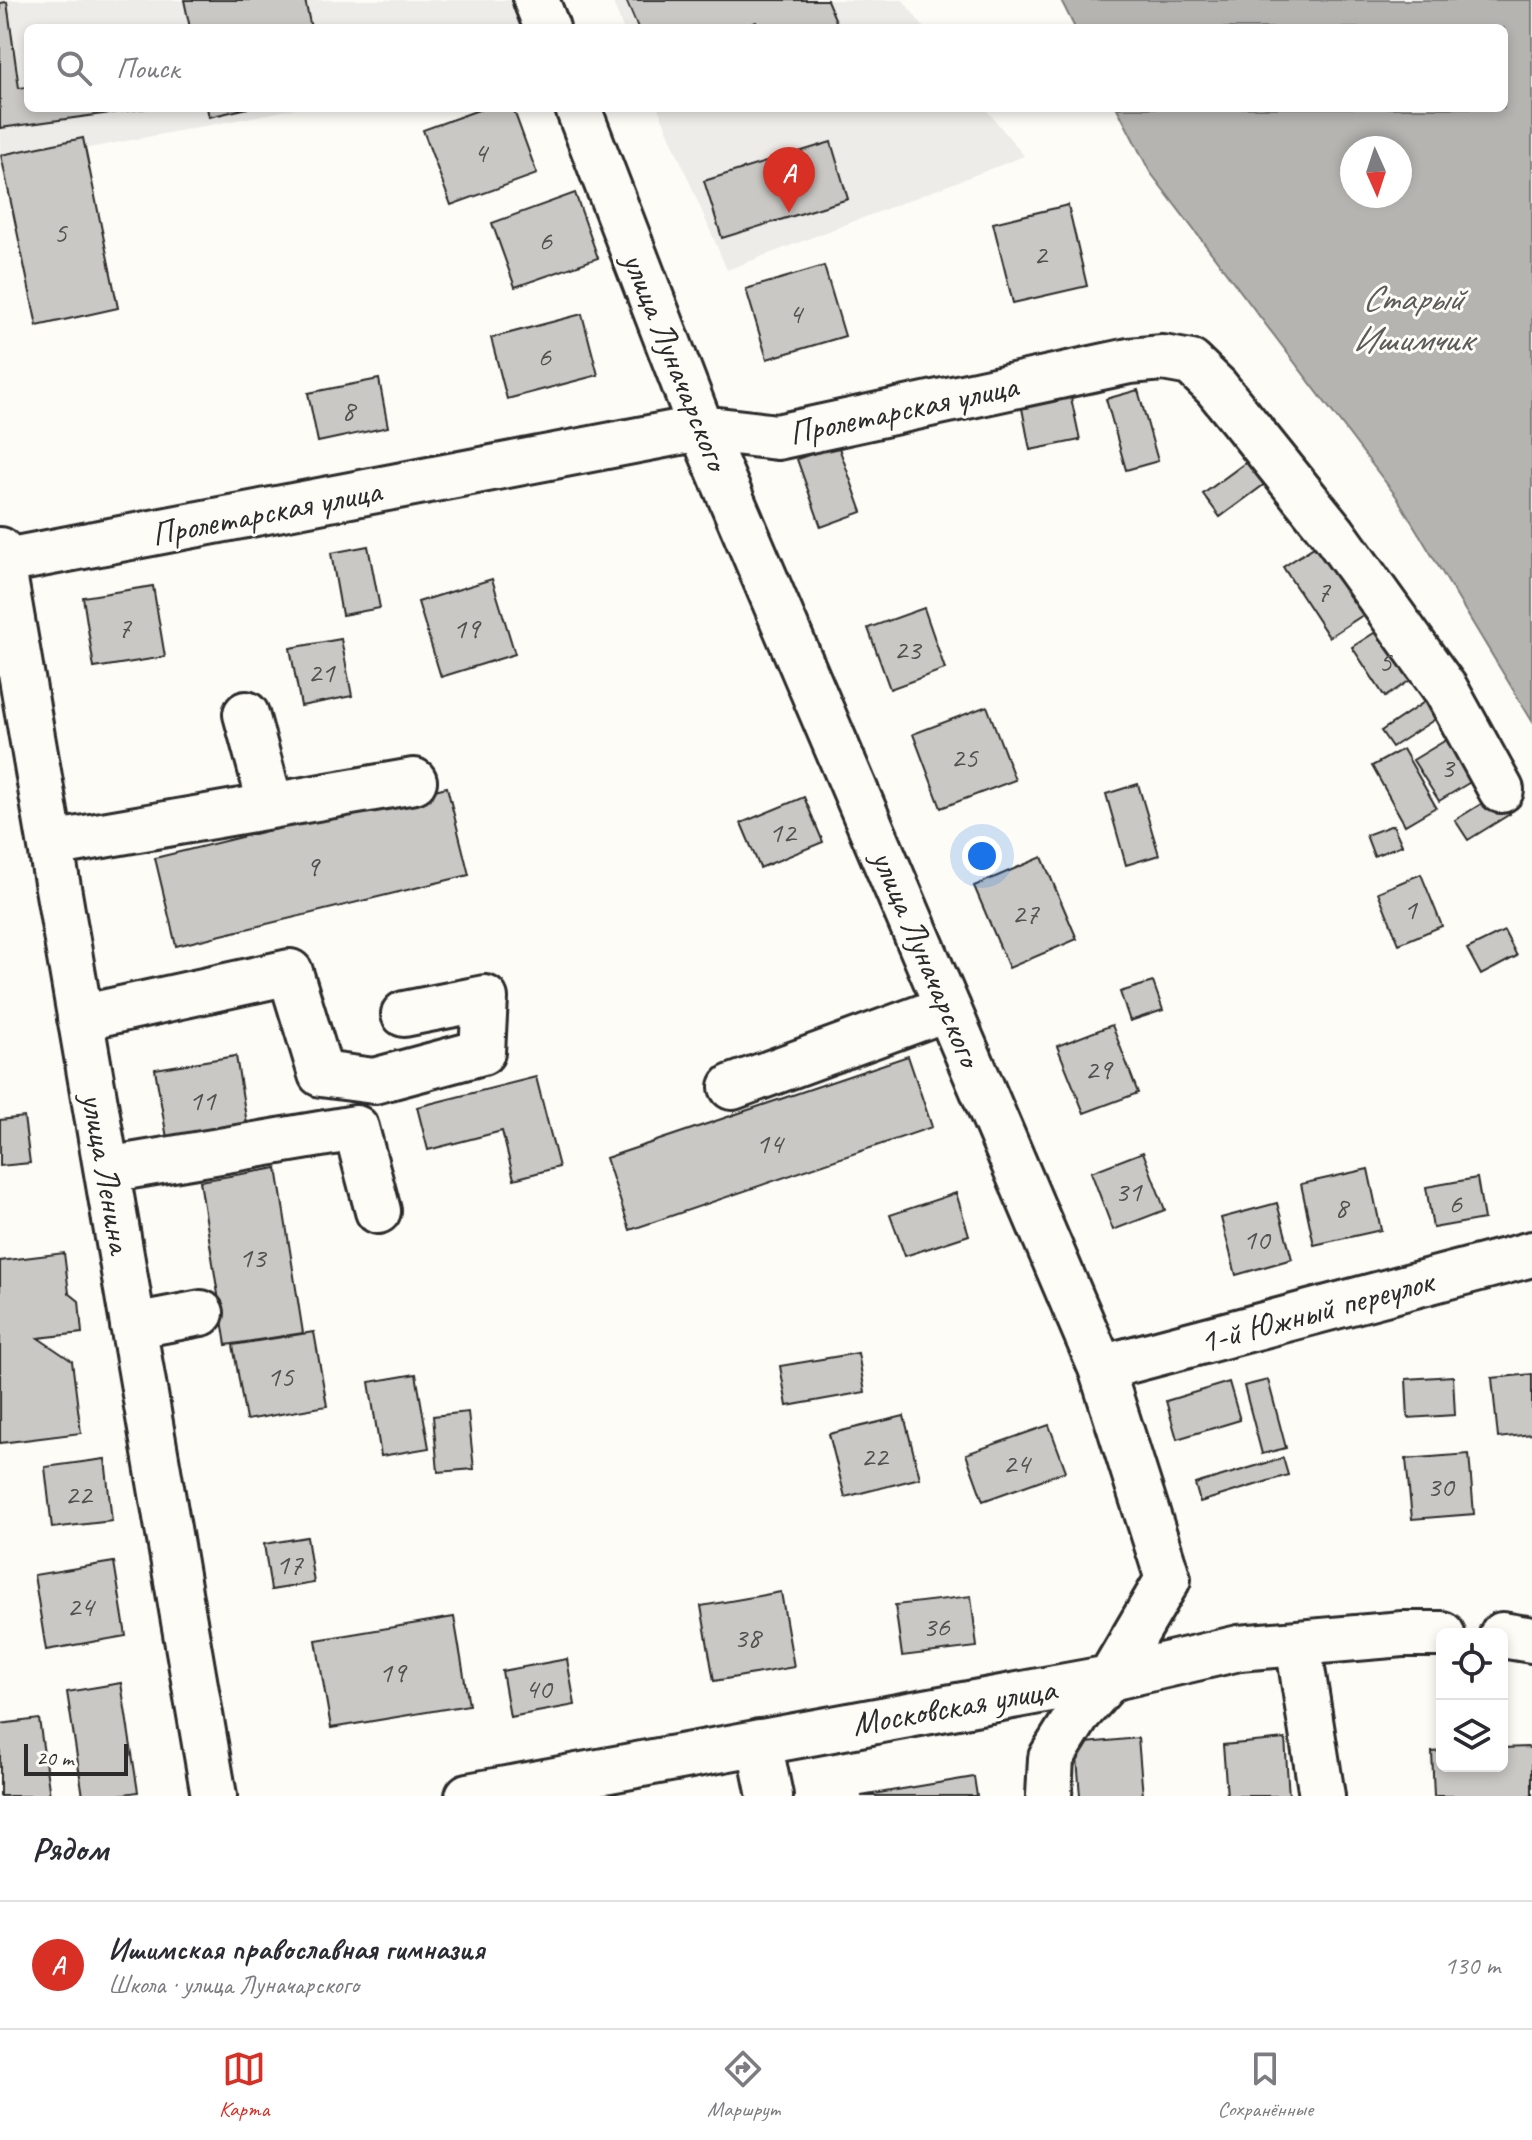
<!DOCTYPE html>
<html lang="ru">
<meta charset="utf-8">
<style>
:root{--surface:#fff;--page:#f7f7f7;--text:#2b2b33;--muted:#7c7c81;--line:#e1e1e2;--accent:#d93025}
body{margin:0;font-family:Caveat,sans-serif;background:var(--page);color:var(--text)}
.controls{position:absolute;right:24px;bottom:24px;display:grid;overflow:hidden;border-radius:12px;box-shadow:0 4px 12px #0003}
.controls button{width:72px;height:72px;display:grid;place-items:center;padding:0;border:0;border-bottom:2px solid var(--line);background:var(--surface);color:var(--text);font:40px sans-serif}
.compass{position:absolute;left:1340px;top:136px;width:72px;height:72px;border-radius:50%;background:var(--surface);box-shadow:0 4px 12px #0003;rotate:177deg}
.scale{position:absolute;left:24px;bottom:20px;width:104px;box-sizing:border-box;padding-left:8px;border:4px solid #2b2b2b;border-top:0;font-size:22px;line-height:28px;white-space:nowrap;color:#2b2b2b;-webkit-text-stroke:6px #fdfcf7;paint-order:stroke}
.you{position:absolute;left:982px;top:856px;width:28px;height:28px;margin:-20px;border:6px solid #fff;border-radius:50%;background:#1a73e8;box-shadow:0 0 0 12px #1a73e833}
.badge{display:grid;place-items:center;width:52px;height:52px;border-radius:50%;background:var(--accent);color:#fff;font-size:26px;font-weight:700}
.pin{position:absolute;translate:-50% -66px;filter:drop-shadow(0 2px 4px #0008)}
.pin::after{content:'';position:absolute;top:42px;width:28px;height:24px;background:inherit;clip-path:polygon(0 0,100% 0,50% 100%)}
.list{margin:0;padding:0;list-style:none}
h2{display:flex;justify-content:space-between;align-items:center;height:104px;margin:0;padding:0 32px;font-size:34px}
h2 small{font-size:26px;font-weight:400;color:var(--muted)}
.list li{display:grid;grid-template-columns:52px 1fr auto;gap:24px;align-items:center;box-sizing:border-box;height:128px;padding:0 32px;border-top:2px solid var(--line)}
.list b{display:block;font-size:30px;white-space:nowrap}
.list p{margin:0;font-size:26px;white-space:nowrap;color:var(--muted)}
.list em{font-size:26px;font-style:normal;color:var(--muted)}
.icon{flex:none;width:44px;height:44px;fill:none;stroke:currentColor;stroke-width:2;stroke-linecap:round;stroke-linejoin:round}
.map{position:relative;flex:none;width:1532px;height:1796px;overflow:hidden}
.search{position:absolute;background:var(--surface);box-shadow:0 4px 12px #0003;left:24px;right:24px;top:24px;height:88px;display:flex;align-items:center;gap:20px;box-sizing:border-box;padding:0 28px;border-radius:12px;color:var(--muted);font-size:30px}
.sheet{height:232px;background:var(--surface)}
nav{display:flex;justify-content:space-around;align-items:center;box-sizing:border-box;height:112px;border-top:2px solid var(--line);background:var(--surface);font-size:22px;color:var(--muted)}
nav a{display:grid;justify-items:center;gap:4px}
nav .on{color:var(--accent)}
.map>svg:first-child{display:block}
.built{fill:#edece8}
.water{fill:#b5b4b1;stroke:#7e7d7b;stroke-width:2;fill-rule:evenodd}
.building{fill:#c9c8c4;stroke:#2b2b2b;stroke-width:2}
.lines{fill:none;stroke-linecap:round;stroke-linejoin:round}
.minor-casing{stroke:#2b2b2b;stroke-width:50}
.minor{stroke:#fdfcf7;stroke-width:44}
.labels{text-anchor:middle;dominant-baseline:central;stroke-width:6;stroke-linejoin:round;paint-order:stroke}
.number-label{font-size:30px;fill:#525251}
.street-label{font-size:34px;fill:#2b2b2b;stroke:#fdfcf7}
.water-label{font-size:36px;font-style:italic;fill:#5b5b5a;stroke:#fdfcf7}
</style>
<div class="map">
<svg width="1532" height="1796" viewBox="0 0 1532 1796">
<rect width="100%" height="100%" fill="#fdfcf7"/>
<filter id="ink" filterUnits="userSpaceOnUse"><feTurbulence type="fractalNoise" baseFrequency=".0125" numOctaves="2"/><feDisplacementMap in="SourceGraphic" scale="16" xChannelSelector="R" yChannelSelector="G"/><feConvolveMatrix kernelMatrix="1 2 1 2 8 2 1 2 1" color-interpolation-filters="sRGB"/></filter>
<g filter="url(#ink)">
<path class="built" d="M 0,0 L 510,0 L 521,28 L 28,28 L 28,108 L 299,108 L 0,165 Z
M 612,0 L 903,0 L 924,28 L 623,28 Z
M 658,108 L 985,108 L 1024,156 L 727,270 Z"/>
<path class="water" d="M 1061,0 L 1532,0 L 1532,721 L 1396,496 L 1150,172 L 1117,108 L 1504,108 L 1504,28 L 1075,28 ZM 1352,148 L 1400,148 L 1400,196 L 1352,196 Z"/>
<path class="building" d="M 184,0 L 305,0 L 311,28 L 190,28 Z
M 626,0 L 827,0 L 839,28 L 759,28 L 756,22 L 742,28 L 638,28 Z
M 7,2 L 19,88 L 28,87 L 28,108 L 147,108 L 0,128 L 0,3 Z
M 207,108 L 248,108 L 209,117 Z
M 484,108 L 513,108 L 537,174 L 451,205 L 423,130 Z
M 83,138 L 118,308 L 37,326 L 1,155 Z
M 831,142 L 848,199 L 722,238 L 704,181 Z
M 575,193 L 598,258 L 515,287 L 492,223 Z
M 1068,205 L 1087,286 L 1013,303 L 993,223 Z
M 824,266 L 845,336 L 767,359 L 746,289 Z
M 582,314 L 598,375 L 507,399 L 491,338 Z
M 379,379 L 388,427 L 318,442 L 308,393 Z
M 1138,390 L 1158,461 L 1126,470 L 1106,399 Z
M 1070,393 L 1080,440 L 1030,450 L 1021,403 Z
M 838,445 L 862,512 L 821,527 L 797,459 Z
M 1260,452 L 1277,475 L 1220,517 L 1203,494 Z
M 1317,545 L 1363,615 L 1329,637 L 1283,567 Z
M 368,546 L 380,608 L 342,615 L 331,553 Z
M 492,579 L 515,654 L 441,677 L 418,602 Z
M 153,586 L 165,657 L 94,668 L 83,597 Z
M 924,608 L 945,669 L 890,689 L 868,628 Z
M 1385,626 L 1418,675 L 1385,697 L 1352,647 Z
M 341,639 L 352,696 L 301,706 L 290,648 Z
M 1426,701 L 1437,718 L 1392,747 L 1381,731 Z
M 987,706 L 1015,780 L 941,808 L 913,734 Z
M 1456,734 L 1482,775 L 1439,801 L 1413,760 Z
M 1403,749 L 1436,807 L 1405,825 L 1372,766 Z
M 1138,784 L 1159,855 L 1126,865 L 1106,794 Z
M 447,787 L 469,875 L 176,946 L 155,858 Z
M 1497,794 L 1510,814 L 1468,840 L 1455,820 Z
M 804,797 L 823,842 L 760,868 L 741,823 Z
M 1393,825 L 1402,845 L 1374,856 L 1366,835 Z
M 1042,857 L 1077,939 L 1009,968 L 974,886 Z
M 1421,874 L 1442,926 L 1399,944 L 1378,892 Z
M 1504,931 L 1517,956 L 1481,975 L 1467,949 Z
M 1153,982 L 1163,1010 L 1130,1021 L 1120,992 Z
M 1112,1025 L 1138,1093 L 1084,1113 L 1057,1046 Z
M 236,1056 L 248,1130 L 168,1144 L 155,1069 Z
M 908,1056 L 932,1127 L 630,1230 L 606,1158 Z
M 536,1077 L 559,1167 L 514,1179 L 502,1131 L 428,1150 L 417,1107 Z
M 24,1117 L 30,1163 L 0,1166 L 0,1120 Z
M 1143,1152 L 1165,1210 L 1113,1230 L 1091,1172 Z
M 277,1168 L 303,1333 L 226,1345 L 200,1181 Z
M 1368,1169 L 1381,1230 L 1314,1245 L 1301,1184 Z
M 1477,1178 L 1484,1219 L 1433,1228 L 1426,1187 Z
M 956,1193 L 969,1235 L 905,1256 L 890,1215 Z
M 1277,1203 L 1292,1259 L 1236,1275 L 1221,1218 Z
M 64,1253 L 69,1293 L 79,1301 L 82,1333 L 38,1338 L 72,1361 L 81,1433 L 0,1443 L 0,1261 Z
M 314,1332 L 327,1406 L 246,1420 L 233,1345 Z
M 858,1353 L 865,1392 L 787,1406 L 780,1366 Z
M 416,1374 L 429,1448 L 381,1456 L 369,1382 Z
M 1532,1374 L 1532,1434 L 1498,1438 L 1492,1378 Z
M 1453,1376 L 1455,1415 L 1408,1418 L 1406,1379 Z
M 1268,1380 L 1286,1448 L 1262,1454 L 1244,1386 Z
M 1229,1382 L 1240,1420 L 1177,1439 L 1166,1401 Z
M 468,1412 L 474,1469 L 438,1472 L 433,1416 Z
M 904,1416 L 920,1478 L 845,1497 L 829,1434 Z
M 1049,1425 L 1066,1471 L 983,1501 L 966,1454 Z
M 1469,1454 L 1474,1514 L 1412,1519 L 1406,1459 Z
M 1283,1458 L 1288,1475 L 1200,1502 L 1195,1484 Z
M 105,1459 L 112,1521 L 52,1528 L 45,1467 Z
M 307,1537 L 314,1583 L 271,1590 L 264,1544 Z
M 114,1562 L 126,1636 L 46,1650 L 34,1575 Z
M 781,1592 L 794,1667 L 714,1681 L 701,1606 Z
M 971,1596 L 977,1647 L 902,1656 L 895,1605 Z
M 454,1617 L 469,1705 L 331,1728 L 316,1640 Z
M 567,1659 L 575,1705 L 510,1717 L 502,1671 Z
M 121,1683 L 138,1792 L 112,1796 L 83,1796 L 67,1692 Z
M 39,1719 L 50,1796 L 0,1796 L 0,1724 Z
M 1138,1738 L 1143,1796 L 1080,1796 L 1076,1744 Z
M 1285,1739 L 1289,1796 L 1227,1796 L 1223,1745 Z
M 1527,1747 L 1532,1749 L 1532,1796 L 1434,1796 L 1432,1752 L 1442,1751 L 1442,1766 L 1502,1766 L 1502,1748 Z
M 974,1777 L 977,1796 L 861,1796 Z"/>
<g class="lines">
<defs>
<path id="minor" d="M 536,0 L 547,28
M 578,108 L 701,428 L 1101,1368 L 1168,1579 L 1110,1678 L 1079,1713 L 1051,1758 L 1049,1796
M 0,550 L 214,1796
M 0,562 L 701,428 L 777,437 L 1129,361 L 1163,358 L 1191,363 L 1216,387 L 1334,534 L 1446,690 L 1501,790
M 246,714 L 271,806
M 51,844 L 414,781
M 80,1018 L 290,972 L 321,1074 L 374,1081 L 482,1052 L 485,998 L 404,1014
M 732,1087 L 948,1008
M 107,1170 L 356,1128 L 378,1211
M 133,1326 L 201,1313
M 1101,1368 L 1532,1254
M 1502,1635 L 1532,1640
M 1298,1643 L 1322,1796
M 759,1742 L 770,1796
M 468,1796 L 1110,1678 L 1239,1648 L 1403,1634 L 1442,1634"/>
</defs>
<use href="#minor" class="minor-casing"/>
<use href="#minor" class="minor"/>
</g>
</g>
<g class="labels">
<g class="number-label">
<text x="480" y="152">4</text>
<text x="60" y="232">5</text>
<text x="545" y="240">6</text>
<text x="1040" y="254">2</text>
<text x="795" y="313">4</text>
<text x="544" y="356">6</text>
<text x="348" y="410">8</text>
<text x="1323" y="591">7</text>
<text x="124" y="627">7</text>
<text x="466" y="628">19</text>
<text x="907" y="649">23</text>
<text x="1385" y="661">5</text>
<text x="321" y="672">21</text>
<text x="964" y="757">25</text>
<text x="1447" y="767">3</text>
<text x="782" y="832">12</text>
<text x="312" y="866">9</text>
<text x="1410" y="909">1</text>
<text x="1025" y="913">27</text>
<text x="1098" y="1069">29</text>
<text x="202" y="1100">11</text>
<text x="769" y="1143">14</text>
<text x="1128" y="1191">31</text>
<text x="1455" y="1203">6</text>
<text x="1341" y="1207">8</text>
<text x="1256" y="1239">10</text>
<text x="252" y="1257">13</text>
<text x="280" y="1376">15</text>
<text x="874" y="1456">22</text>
<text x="1016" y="1463">24</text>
<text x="1440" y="1486">30</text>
<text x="78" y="1494">22</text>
<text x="289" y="1564">17</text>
<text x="80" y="1606">24</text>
<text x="936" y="1626">36</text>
<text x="747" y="1637">38</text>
<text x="392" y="1672">19</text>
<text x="538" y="1688">40</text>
</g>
<g class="street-label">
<text transform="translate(676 361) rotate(68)">улица Луначарского</text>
<text transform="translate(903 409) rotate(-12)">Пролетарская улица</text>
<text transform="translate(266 512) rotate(-11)">Пролетарская улица</text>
<text transform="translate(927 958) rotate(67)">улица Луначарского</text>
<text transform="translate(107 1173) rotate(80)">улица Ленина</text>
<text transform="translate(1316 1311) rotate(-15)">1-й Южный переулок</text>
<text transform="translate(954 1706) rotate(-10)">Московская улица</text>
</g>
<g class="water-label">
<text x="1412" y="298">Старый<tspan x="1412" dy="41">Ишимчик</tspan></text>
</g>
</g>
</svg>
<div class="controls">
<button><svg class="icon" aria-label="locate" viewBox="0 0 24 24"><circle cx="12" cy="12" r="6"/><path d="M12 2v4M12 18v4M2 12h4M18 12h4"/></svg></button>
<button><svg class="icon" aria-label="layers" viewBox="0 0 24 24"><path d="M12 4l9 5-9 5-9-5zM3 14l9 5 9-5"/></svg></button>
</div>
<svg class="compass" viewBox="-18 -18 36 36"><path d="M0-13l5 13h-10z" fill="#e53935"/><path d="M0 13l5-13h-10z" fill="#7c7c81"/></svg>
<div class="scale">20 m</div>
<div class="you"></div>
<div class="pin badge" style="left:789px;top:213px">A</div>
<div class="search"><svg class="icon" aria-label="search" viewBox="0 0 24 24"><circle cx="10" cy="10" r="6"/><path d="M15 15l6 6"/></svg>Поиск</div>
</div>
<section class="sheet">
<h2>Рядом<small></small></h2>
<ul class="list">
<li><span class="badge">A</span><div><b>Ишимская православная гимназия</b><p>Школа · улица Луначарского</p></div><em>130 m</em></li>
</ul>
</section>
<nav>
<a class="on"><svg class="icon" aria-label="map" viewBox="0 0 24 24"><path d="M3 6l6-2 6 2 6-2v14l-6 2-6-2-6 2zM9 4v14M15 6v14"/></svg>Карта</a>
<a><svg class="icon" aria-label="directions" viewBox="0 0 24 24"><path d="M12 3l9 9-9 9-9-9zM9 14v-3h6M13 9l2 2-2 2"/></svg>Маршрут</a>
<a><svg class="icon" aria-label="saved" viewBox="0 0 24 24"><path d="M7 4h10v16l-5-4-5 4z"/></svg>Сохранённые</a>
</nav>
